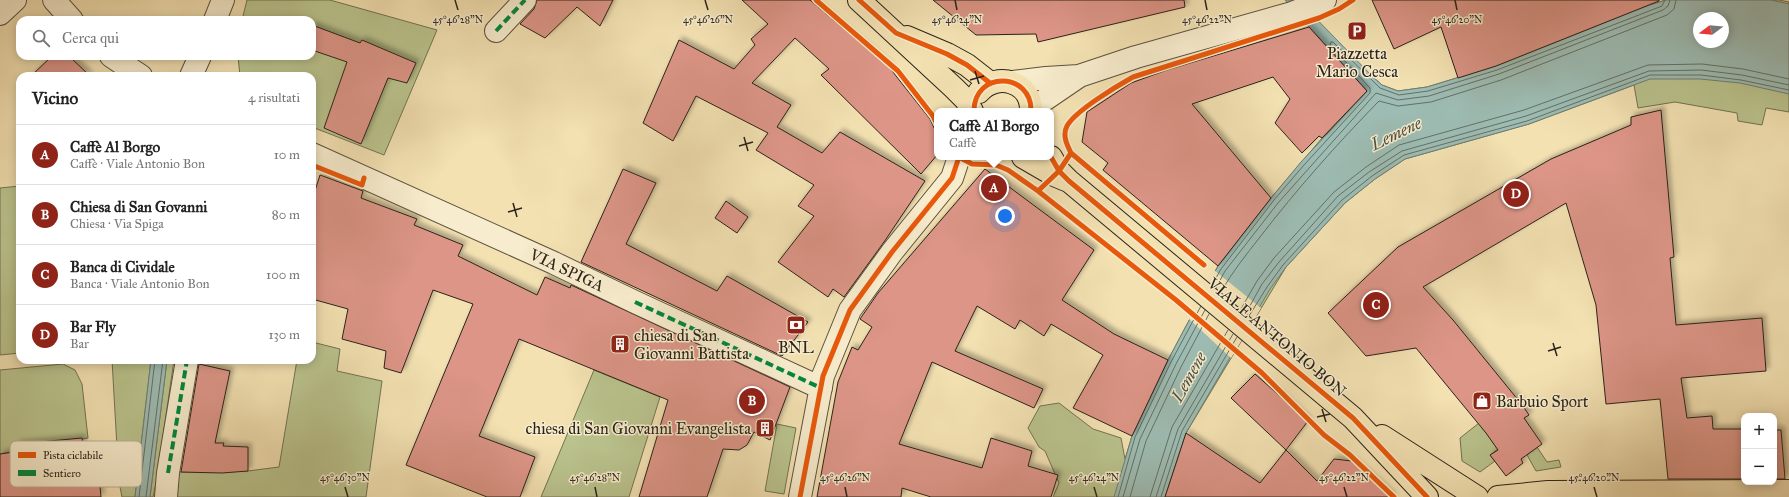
<!DOCTYPE html>
<html lang="it">
<meta charset="utf-8">
<style>
:root{--surface:#fff;--page:#f2f2f2;--text:#222;--muted:#767676;--line:#e0e0e0;--accent:#8f2418}
body{margin:0;font-family:"IM FELL Great Primer",serif;background:var(--page);color:var(--text)}
.controls{position:absolute;right:12px;bottom:12px;display:grid;overflow:hidden;border-radius:8px;box-shadow:0 2px 10px #0003}
.controls button{width:36px;height:36px;display:grid;place-items:center;padding:0;border:0;border-bottom:1px solid var(--line);background:var(--surface);color:var(--text);font:20px sans-serif}
.compass{position:absolute;left:1693px;top:12px;width:36px;height:36px;border-radius:50%;background:var(--surface);box-shadow:0 2px 10px #0003;rotate:254deg}
.you{position:absolute;left:1005px;top:216px;width:14px;height:14px;margin:-10px;border:3px solid #fff;border-radius:50%;background:#1a73e8;box-shadow:0 0 0 6px #1a73e833}
.badge{display:grid;place-items:center;width:26px;height:26px;border-radius:50%;background:var(--accent);color:#fff;font-size:13px;font-weight:700}
.pin{position:absolute;translate:-50% -50%;border:2px solid #fff;box-shadow:0 1px 4px #0006}
.popup{position:absolute;left:934px;top:108px;width:120px;height:52px;box-sizing:border-box;display:grid;place-content:center;border-radius:8px;background:var(--surface);filter:drop-shadow(0 1px 3px #0005);font-size:13px;white-space:nowrap;color:var(--muted)}
.popup b{font-size:15px;color:var(--text)}
.popup::after{content:'';position:absolute;left:50%;top:100%;margin-left:-8px;border:8px solid transparent;border-top-color:var(--surface)}
.list{margin:0;padding:0;list-style:none}
h2{display:flex;justify-content:space-between;align-items:center;height:52px;margin:0;padding:0 16px;font-size:17px}
h2 small{font-size:13px;font-weight:400;color:var(--muted)}
.list li{display:grid;grid-template-columns:26px 1fr auto;gap:12px;align-items:center;box-sizing:border-box;height:60px;padding:0 16px;border-top:1px solid var(--line)}
.list b{display:block;font-size:15px;white-space:nowrap}
.list p{margin:0;font-size:13px;white-space:nowrap;color:var(--muted)}
.list em{font-size:13px;font-style:normal;color:var(--muted)}
.icon{flex:none;width:22px;height:22px;fill:none;stroke:currentColor;stroke-width:2;stroke-linecap:round;stroke-linejoin:round}
.map{position:relative;flex:none;width:1789px;height:497px;overflow:hidden}
.search{position:absolute;background:var(--surface);box-shadow:0 2px 10px #0003;left:16px;top:16px;width:300px;height:44px;display:flex;align-items:center;gap:10px;box-sizing:border-box;padding:0 14px;border-radius:12px;color:var(--muted);font-size:15px}
.panel{position:absolute;background:var(--surface);box-shadow:0 2px 10px #0003;left:16px;top:72px;width:300px;height:292px;border-radius:12px}
.map>svg:first-child{display:block}
.green{fill:#bac38d;stroke:#727352;fill-rule:evenodd}
.water{fill:#9dbcb3;stroke:#6f7f75;fill-rule:evenodd}
.pier{fill:#f3e1b2}
.lines{fill:none;stroke-linecap:round;stroke-linejoin:round}
.shore{stroke:#647066;stroke-width:1}
.building{fill:#dc9587;stroke:#2b2318;filter:url(#shadow)}
.minor-casing{stroke:#5d523e;stroke-width:24}
.major-casing{stroke:#2b2318;stroke-width:24}
.minor{stroke:#f7eccd;stroke-width:22}
.major{stroke:#f3e1b2;stroke-width:22}
.quiet{stroke:#00873e;stroke-width:4;stroke-dasharray:8 4;stroke-linecap:butt}
.cycleway-casing{stroke:#f7eccd;stroke-width:8}
.cycleway{stroke:#e8590c;stroke-width:5}
.ticks{fill:none;stroke:#2b2318;stroke-width:1.5}
.labels{text-anchor:middle;dominant-baseline:central;stroke-width:3;stroke-linejoin:round;paint-order:stroke}
.poi-label{font-size:16px;fill:#2b2318;stroke:#f7eccd}
.street-label{font-size:16px;fill:#2b2318;stroke:#f7eccd}
.water-label{font-size:17px;font-style:italic;fill:#4d5146;stroke:#f7eccd}
.key{fill:#f7eccd;stroke:#bab097;stroke-width:1}
.key-label{font-size:11px;fill:#2b2318}
.ticks-label{font-size:10px;text-anchor:middle;fill:#2b2318;stroke:#f7eccd;stroke-width:3;stroke-linejoin:round;paint-order:stroke}
</style>
<div class="map">
<svg width="1789" height="497" viewBox="0 0 1789 497">
<defs>
<filter id="shadow"><feDropShadow dx="3.5" dy="-3.5" stdDeviation="2" flood-color="#0004"/></filter>
</defs>
<rect width="100%" height="100%" fill="#f3e1b2"/>
<filter id="stains"><feTurbulence type="fractalNoise" baseFrequency=".005" numOctaves="4"/><feColorMatrix values="0 0 0 0 .2 0 0 0 0 .09 0 0 0 0 .02 0 0 0 .5 -.17"/></filter>
<radialGradient id="worn" r=".72"><stop offset=".6" stop-color="#630" stop-opacity="0"/><stop offset="1" stop-color="#630" stop-opacity=".3"/></radialGradient>
<path class="green" d="M 247,0 L 330,0 L 437,30 L 384,155 L 312,127 L 312,76 L 240,76 L 238,56 L 312,56 L 312,20 L 242,20 Z
M 1665,0 L 1779,0 L 1789,2 L 1789,112 L 1766,108 L 1762,125 L 1738,121 L 1737,113 L 1675,102 L 1638,108 L 1634,85 L 1529,124 L 1405,159 L 1375,179 L 1345,203 L 1286,267 L 1186,433 L 1165,497 L 1053,497 L 1059,483 L 1045,451 L 1039,447 L 1028,428 L 1040,406 L 1059,403 L 1093,429 L 1121,438 L 1125,459 L 1132,436 L 1168,360 L 1218,266 L 1271,198 L 1322,138 L 1367,91 L 1373,77 L 1382,85 L 1398,91 L 1427,87 L 1496,66 ZM 1699,18 L 1723,18 L 1723,42 L 1699,42 Z
M 20,186 L 20,353 L 0,355 L 0,188 Z
M 312,342 L 340,349 L 337,371 L 382,381 L 366,497 L 176,497 L 176,472 L 248,471 L 279,467 L 297,360 L 312,360 Z
M 112,360 L 151,360 L 135,497 L 122,497 L 119,482 Z
M 167,360 L 174,360 L 157,478 L 153,497 L 150,497 Z
M 63,364 L 75,370 L 82,384 L 88,438 L 0,454 L 0,370 Z
M 594,370 L 660,397 L 629,497 L 541,497 Z
M 1479,423 L 1498,449 L 1490,455 L 1495,461 L 1480,472 L 1462,461 L 1460,438 Z
M 777,424 L 796,428 L 784,494 L 765,491 Z
M 1537,447 L 1547,462 L 1559,460 L 1561,467 L 1536,471 L 1527,455 Z"/>
<path class="water" d="M 1285,0 L 1298,0 L 1373,77 L 1382,85 L 1398,91 L 1427,87 L 1496,66 L 1646,6 L 1666,0 L 1771,0 L 1789,4 L 1789,94 L 1740,83 L 1700,79 L 1650,79 L 1529,124 L 1405,159 L 1375,179 L 1345,203 L 1286,267 L 1270,289 L 1186,433 L 1165,497 L 1114,497 L 1132,436 L 1168,360 L 1218,266 L 1271,198 L 1301,162 L 1367,91 ZM 1699,18 L 1723,18 L 1723,42 L 1699,42 Z
M 151,360 L 167,360 L 150,497 L 135,497 Z"/>
<path class="pier" d="M 1214,270 L 1261,308 L 1231,358 L 1188,318 Z"/>
<g class="lines">
<path class="shore" d="M 1212,285 L 1221,269 L 1274,200 L 1304,165 L 1370,93 L 1370,88 L 1330,45 L 1331,42 L 1333,42 L 1380,88 L 1399,95 L 1428,91 L 1497,70 L 1662,6 L 1665,0
M 1216,288 L 1225,271 L 1278,203 L 1376,93 L 1398,100 L 1429,96 L 1499,74 L 1663,10 L 1668,6 L 1670,0
M 1221,292 C 1232,272 1246,255 1260,237 C 1297,189 1337,144 1379,101 L 1398,106 L 1431,102 L 1501,80 L 1667,15 L 1674,9 L 1676,0
M 1241,309 L 1257,281 L 1274,258 L 1334,192 L 1366,167 L 1399,145 L 1524,110 L 1648,65 L 1702,64 L 1743,69 L 1789,79
M 1246,313 L 1262,284 L 1279,262 L 1338,196 L 1369,172 L 1402,151 L 1526,116 L 1649,71 L 1701,70 L 1742,75 L 1789,85
M 1249,316 L 1267,287 L 1283,265 L 1342,200 L 1372,176 L 1404,155 L 1527,121 L 1650,75 L 1701,75 L 1741,80 L 1789,90
M 139,497 L 155,360
M 146,497 L 163,360
M 1118,497 L 1135,437 L 1171,362 L 1201,306
M 1123,497 L 1140,439 L 1176,364 L 1205,310
M 1130,497 L 1146,441 L 1181,367 L 1209,314
M 1150,497 L 1172,427 L 1228,330
M 1156,497 L 1178,429 L 1233,334
M 1161,497 L 1182,431 L 1237,337"/>
</g>
<path class="building" d="M 537,0 L 613,0 L 600,26 L 577,7 L 545,38 L 520,24 L 534,9 Z
M 742,0 L 810,0 L 889,67 L 930,119 L 937,134 L 937,155 L 921,174 L 821,75 L 829,69 L 795,38 L 752,83 L 791,105 L 777,127 L 822,153 L 840,132 L 925,181 L 884,242 L 844,297 L 833,289 L 828,297 L 778,262 L 814,216 L 798,206 L 814,185 L 756,150 L 768,133 L 696,96 L 673,141 L 643,123 L 679,40 L 734,69 L 755,45 L 751,39 L 768,24 Z
M 933,0 L 1184,0 L 1185,7 L 1038,42 L 1036,34 L 976,35 Z
M 1372,0 L 1659,0 L 1659,1 L 1496,66 L 1458,78 L 1441,27 L 1394,49 Z
M 312,25 L 360,43 L 362,40 L 416,63 L 407,83 L 388,78 L 361,144 L 324,128 L 347,62 L 312,50 Z
M 1309,27 L 1367,91 L 1322,138 L 1319,136 L 1302,153 L 1275,123 L 1290,99 L 1273,77 L 1192,104 L 1271,198 L 1218,266 L 1103,170 L 1108,163 L 1082,142 L 1087,112 L 1131,83 L 1167,70 Z
M 52,56 L 69,56 L 90,76 L 31,76 Z
M 1661,110 L 1674,257 L 1670,258 L 1676,325 L 1762,318 L 1766,371 L 1681,378 L 1687,418 L 1712,416 L 1713,429 L 1744,429 L 1744,479 L 1668,479 L 1660,399 L 1606,404 L 1596,305 L 1566,203 L 1423,287 L 1453,320 L 1523,406 L 1529,415 L 1524,418 L 1542,444 L 1521,459 L 1523,463 L 1506,476 L 1490,455 L 1498,450 L 1486,433 L 1416,348 L 1366,356 L 1328,313 L 1398,247 L 1551,159 L 1631,125 L 1631,117 Z
M 623,169 L 656,183 L 626,244 L 717,291 L 727,276 L 808,322 L 782,356 L 581,262 Z
M 985,169 L 1094,250 L 1062,300 L 1114,334 L 1168,360 L 1132,436 L 1073,408 L 1103,355 L 1051,324 L 1044,336 L 1020,320 L 1015,329 L 977,306 L 955,351 L 1043,389 L 1034,408 L 932,362 L 899,444 L 982,468 L 991,438 L 1032,451 L 1028,466 L 1058,475 L 1051,497 L 931,497 L 902,488 L 901,497 L 817,497 L 838,382 L 852,347 L 858,350 L 872,327 L 860,319 L 878,293 Z
M 320,175 L 363,191 L 361,198 L 417,219 L 414,225 L 463,245 L 458,256 L 537,295 L 545,277 L 570,288 L 571,285 L 790,387 L 770,440 L 754,432 L 747,445 L 739,450 L 723,449 L 707,497 L 639,497 L 668,400 L 519,339 L 479,436 L 535,457 L 520,497 L 487,497 L 406,465 L 473,304 L 433,290 L 401,373 L 384,368 L 386,351 L 342,339 L 348,309 L 312,299 L 312,200 Z
M 726,201 L 748,217 L 737,233 L 715,218 Z
M 199,364 L 230,371 L 215,443 L 224,443 L 223,446 L 248,447 L 248,471 L 222,473 L 181,472 Z
M 1255,374 L 1308,421 L 1286,450 L 1231,398 Z
M 1774,430 L 1781,430 L 1785,479 L 1774,479 Z
M 1186,433 L 1260,483 L 1286,450 L 1317,481 L 1334,459 L 1352,461 L 1393,497 L 1165,497 Z
M 82,438 L 88,476 L 99,475 L 101,497 L 0,497 L 0,454 L 14,452 L 17,444 Z"/>
<g class="lines">
<defs>
<path id="minor" d="M 54,0 L 72,20
M 0,14 L 15,0
M 215,20 L 223,0
M 496,31 L 525,0
M 111,56 L 141,76
M 191,76 L 200,56
M 1013,82 L 1046,78 L 1079,76 L 1136,57 L 1292,13 L 1325,0
M 1031,109 L 1078,77
M 312,154 L 554,263 L 635,302 L 821,388
M 166,497 L 168,473 L 187,360
M 800,497 L 823,376 L 850,310 L 892,252 L 952,178 L 959,157"/>
<path id="major" d="M 859,0 L 954,88 L 966,100 L 972,111
M 907,37 L 947,54 L 967,65 L 990,83
M 979,92 C 997,71 1032,82 1031,111
M 1023,157 L 1054,175 L 1066,180
M 1051,157 L 1059,171 L 1069,181 L 1353,418 L 1427,497
M 1382,436 L 1477,497
M 1498,497 L 1548,492 L 1789,491"/>
</defs>
<use href="#minor" class="minor-casing"/>
<use href="#major" class="major-casing"/>
<use href="#minor" class="minor"/>
<use href="#major" class="major"/>
<path class="quiet" d="M 496,31 L 525,0
M 635,302 L 821,388
M 168,473 L 187,360"/>
<defs>
<path id="cycleway" d="M 816,0 L 898,71 L 933,116 L 937,124
M 859,0 L 896,33 L 947,54 L 967,65 L 990,83
M 974,111 C 974,70 1032,72 1031,111
M 1071,153 L 1204,265
M 959,157 L 972,164 L 996,165 L 1008,170 L 1038,191 L 1059,171 L 1071,153 C 1067,145 1062,135 1067,126 C 1075,111 1117,86 1133,77 L 1319,18 L 1339,9 L 1353,0
M 1051,157 L 1059,171 L 1069,181 L 1353,418 L 1427,497
M 312,165 L 362,185 L 364,178
M 1038,191 L 1176,300 L 1262,373 L 1324,435 L 1350,455 L 1394,497
M 800,497 L 823,376 L 850,310 L 892,252 L 952,178 L 959,157"/>
</defs>
<use href="#cycleway" class="cycleway-casing"/>
<use href="#cycleway" class="cycleway"/>
</g>
<path class="ticks" d="M 455,0 L 458,10M 705,0 L 708,10M 955,0 L 957,10M 1205,0 L 1207,10M 1455,0 L 1457,10M 975,71 L 979,84M 970,80 L 984,76M 744,137 L 748,151M 739,146 L 753,142M 513,203 L 517,217M 508,212 L 522,208M 1553,343 L 1557,356M 1548,351 L 1561,347M 1322,409 L 1326,422M 1317,417 L 1330,414M 345,487 L 348,497M 595,487 L 597,497M 845,487 L 847,497M 1094,487 L 1097,497M 1344,487 L 1347,497M 1594,487 L 1597,497"/>
<defs>
<symbol id="parking-square" viewBox="-11 -11 22 22"><rect x="-9" y="-9" width="18" height="18" rx="4" fill="#8f2418" stroke="#f7eccd"/><path d="M-3.5-5.5H1a3.5 3.5 0 0 1 0 7H-1V5.5H-3.5ZM-1-3.4V-.6H.8a1.4 1.4 0 0 0 0-2.8Z" fill="#fff"/></symbol>
<symbol id="bank-square" viewBox="-11 -11 22 22"><rect x="-9" y="-9" width="18" height="18" rx="4" fill="#8f2418" stroke="#f7eccd"/><path d="M-6-4H6V4H-6ZM0-2.3a2.3 2.3 0 1 0 0 4.6a2.3 2.3 0 1 0 0-4.6Z" fill="#fff"/></symbol>
<symbol id="building-square" viewBox="-11 -11 22 22"><rect x="-9" y="-9" width="18" height="18" rx="4" fill="#8f2418" stroke="#f7eccd"/><path d="M-4-6H4V6H1V3H-1V6H-4ZM-2.5-4.3h1.7v1.8h-1.7ZM.8-4.3h1.7v1.8H.8ZM-2.5-1h1.7V.8h-1.7ZM.8-1h1.7V.8H.8Z" fill="#fff"/></symbol>
<symbol id="shop-square" viewBox="-11 -11 22 22"><rect x="-9" y="-9" width="18" height="18" rx="4" fill="#8f2418" stroke="#f7eccd"/><path d="M-5-2.5h2.3a2.7 3.5 0 0 1 5.4 0H5L5.5 6h-11ZM-1.5-2.5h3a1.5 2.3 0 0 0-3 0Z" fill="#fff"/></symbol>
</defs>
<g fill-rule="evenodd">
<use href="#parking-square" x="1346" y="20" width="22" height="22"/>
<use href="#bank-square" x="785" y="314" width="22" height="22"/>
<use href="#building-square" x="609" y="333" width="22" height="22"/>
<use href="#shop-square" x="1471" y="390" width="22" height="22"/>
<use href="#building-square" x="754" y="417" width="22" height="22"/>
</g>
<g class="labels">
<g class="poi-label">
<text x="1357" y="53">Piazzetta<tspan x="1357" dy="18">Mario Cesca</tspan></text>
<text x="634" y="335" text-anchor="start">chiesa di San<tspan x="634" dy="18">Giovanni Battista</tspan></text>
<text x="796" y="347">BNL</text>
<text x="1496" y="401" text-anchor="start">Barbuio Sport</text>
<text x="751" y="428" text-anchor="end">chiesa di San Giovanni Evangelista</text>
</g>
<g class="street-label">
<text transform="translate(567 270) rotate(25)">VIA SPIGA</text>
<text transform="translate(1277 337) rotate(40)">VIALE ANTONIO BON</text>
</g>
<g class="water-label">
<text transform="translate(1396 134) rotate(-26)">Lemene</text>
<text transform="translate(1189 377) rotate(-61)">Lemene</text>
</g>
</g>
<rect x="10" y="441" width="132" height="46" rx="6" class="key"/>
<rect x="18" y="452" width="18" height="6" fill="#e8590c"/>
<rect x="18" y="470" width="18" height="6" fill="#00873e"/>
<g class="key-label">
<text x="43" y="459">Pista ciclabile</text>
<text x="43" y="477">Sentiero</text>
</g>
<g class="ticks-label">
<text x="458" y="23">45°46'28"N</text>
<text x="708" y="23">45°46'26"N</text>
<text x="957" y="23">45°46'24"N</text>
<text x="1207" y="23">45°46'22"N</text>
<text x="1457" y="23">45°46'20"N</text>
<text x="345" y="481">45°46'30"N</text>
<text x="595" y="481">45°46'28"N</text>
<text x="845" y="481">45°46'26"N</text>
<text x="1094" y="481">45°46'24"N</text>
<text x="1344" y="481">45°46'22"N</text>
<text x="1594" y="481">45°46'20"N</text>
</g>
<rect width="100%" height="100%" filter="url(#stains)"/>
<rect width="100%" height="100%" fill="url(#worn)"/>
</svg>
<div class="controls">
<button>+</button>
<button>−</button>
</div>
<svg class="compass" viewBox="-18 -18 36 36"><path d="M0-13l5 13h-10z" fill="#e53935"/><path d="M0 13l5-13h-10z" fill="#767676"/></svg>
<div class="you"></div>
<div class="pin badge" style="left:994px;top:188px">A</div>
<div class="popup"><b>Caffè Al Borgo</b>Caffè</div>
<div class="pin badge" style="left:752px;top:401px">B</div>
<div class="pin badge" style="left:1376px;top:305px">C</div>
<div class="pin badge" style="left:1516px;top:194px">D</div>
<div class="search"><svg class="icon" aria-label="search" viewBox="0 0 24 24"><circle cx="10" cy="10" r="6"/><path d="M15 15l6 6"/></svg>Cerca qui</div>
<section class="panel">
<h2>Vicino<small>4 risultati</small></h2>
<ul class="list">
<li><span class="badge">A</span><div><b>Caffè Al Borgo</b><p>Caffè · Viale Antonio Bon</p></div><em>10 m</em></li>
<li><span class="badge">B</span><div><b>Chiesa di San Govanni</b><p>Chiesa · Via Spiga</p></div><em>80 m</em></li>
<li><span class="badge">C</span><div><b>Banca di Cividale</b><p>Banca · Viale Antonio Bon</p></div><em>100 m</em></li>
<li><span class="badge">D</span><div><b>Bar Fly</b><p>Bar</p></div><em>130 m</em></li>
</ul>
</section>
</div>
